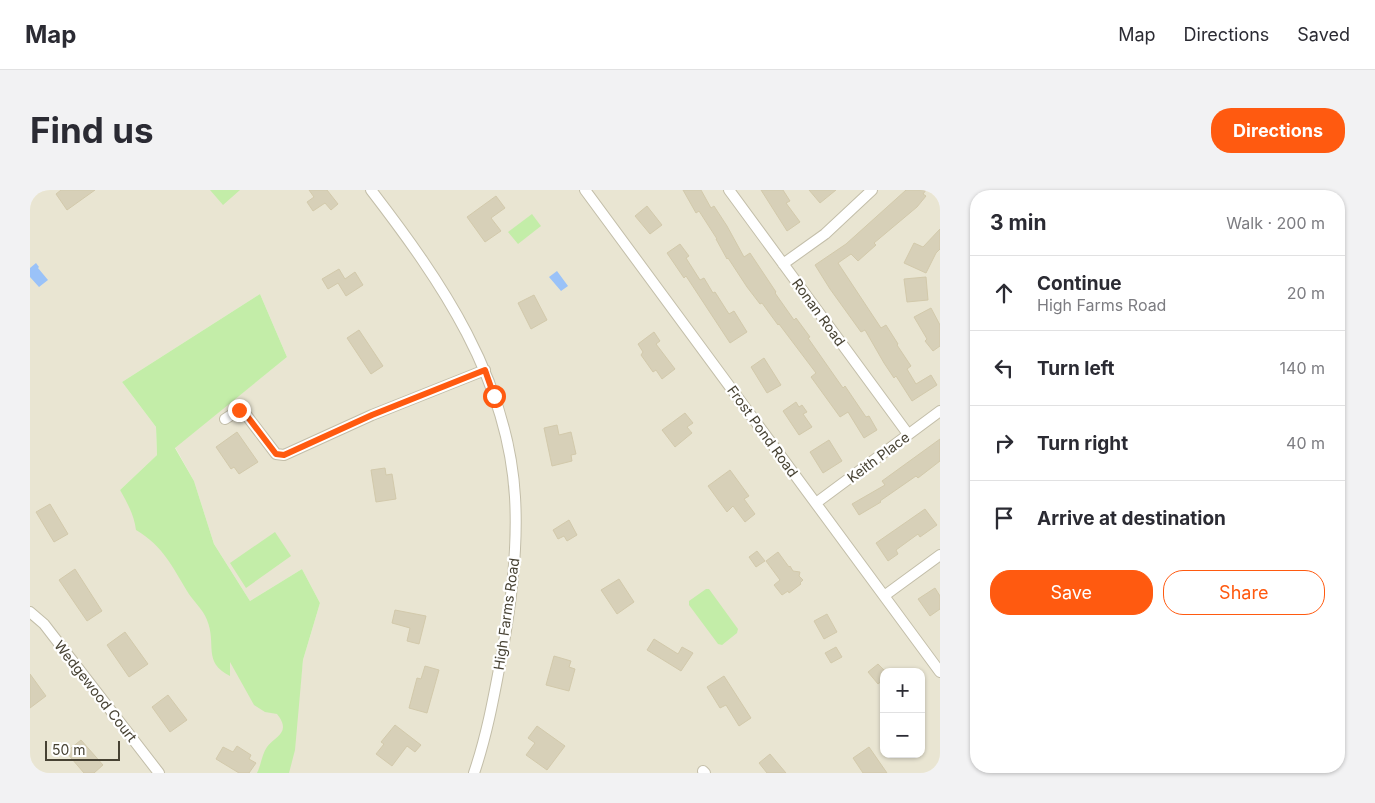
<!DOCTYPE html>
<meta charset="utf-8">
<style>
:root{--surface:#fff;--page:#f2f2f3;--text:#2b2b33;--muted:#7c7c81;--line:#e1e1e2;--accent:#ff5a10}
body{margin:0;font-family:Inter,sans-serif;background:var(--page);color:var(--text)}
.controls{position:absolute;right:15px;bottom:15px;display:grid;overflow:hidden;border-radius:10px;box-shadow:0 1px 4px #0004}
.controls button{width:45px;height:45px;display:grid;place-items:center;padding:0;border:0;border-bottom:1px solid var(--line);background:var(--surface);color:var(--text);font:25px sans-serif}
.scale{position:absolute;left:15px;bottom:12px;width:75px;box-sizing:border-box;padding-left:5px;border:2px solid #474233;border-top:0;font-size:14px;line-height:18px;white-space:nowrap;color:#474233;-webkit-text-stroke:4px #fff;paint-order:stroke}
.stop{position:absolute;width:15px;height:15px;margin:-11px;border:4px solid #ff5a10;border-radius:50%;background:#fff}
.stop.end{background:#ff5a10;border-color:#fff;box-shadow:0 1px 5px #0008}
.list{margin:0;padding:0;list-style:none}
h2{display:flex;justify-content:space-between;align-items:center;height:65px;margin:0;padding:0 20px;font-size:21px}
h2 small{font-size:16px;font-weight:400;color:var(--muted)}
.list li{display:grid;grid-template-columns:32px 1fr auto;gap:15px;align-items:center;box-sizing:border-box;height:75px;padding:0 20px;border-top:1px solid var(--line)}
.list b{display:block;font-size:19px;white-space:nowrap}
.list p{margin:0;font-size:16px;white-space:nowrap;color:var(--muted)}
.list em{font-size:16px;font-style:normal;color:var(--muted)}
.actions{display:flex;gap:10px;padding:15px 20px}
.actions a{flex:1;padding:11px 0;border:1px solid var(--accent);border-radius:20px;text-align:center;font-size:18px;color:var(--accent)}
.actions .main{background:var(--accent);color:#fff}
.icon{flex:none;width:28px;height:28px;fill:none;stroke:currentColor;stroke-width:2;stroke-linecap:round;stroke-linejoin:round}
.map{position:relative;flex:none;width:910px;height:583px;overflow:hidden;border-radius:20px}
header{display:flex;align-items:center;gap:30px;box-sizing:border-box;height:70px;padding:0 25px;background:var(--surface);border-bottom:1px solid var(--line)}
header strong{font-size:24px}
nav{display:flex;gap:28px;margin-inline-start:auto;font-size:18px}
.intro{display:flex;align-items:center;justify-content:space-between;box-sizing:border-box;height:120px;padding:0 30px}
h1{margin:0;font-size:35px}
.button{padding:12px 22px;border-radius:20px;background:var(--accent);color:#fff;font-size:18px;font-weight:700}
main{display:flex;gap:30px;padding:0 30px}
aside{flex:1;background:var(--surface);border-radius:20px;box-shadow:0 1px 4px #0004}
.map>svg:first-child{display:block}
.residential{fill:#e9e5d2;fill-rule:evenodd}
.green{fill:#c3eda8}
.water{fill:#9ac2f8}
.building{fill:#d7d0b8;stroke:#d2c9ab}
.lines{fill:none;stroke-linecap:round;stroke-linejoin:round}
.minor-casing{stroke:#c3bea9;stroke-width:12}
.minor{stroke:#fff;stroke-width:10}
.route{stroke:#ff5a10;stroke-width:6}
.labels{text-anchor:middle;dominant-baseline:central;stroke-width:4.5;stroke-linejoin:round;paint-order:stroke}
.street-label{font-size:14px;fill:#474233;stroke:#fff}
</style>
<header>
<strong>Map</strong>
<nav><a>Map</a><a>Directions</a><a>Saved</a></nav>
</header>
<div class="intro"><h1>Find us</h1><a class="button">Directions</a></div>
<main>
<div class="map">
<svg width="910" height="583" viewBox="0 0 910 583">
<rect width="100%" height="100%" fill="#f4f2e4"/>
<path class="residential" d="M 0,0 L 910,0 L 910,583 L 0,583 ZM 230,104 L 257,167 L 145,257 L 164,291 L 184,354 L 220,411 L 272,379 L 290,413 L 273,470 L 266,533 L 90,300 L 127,265 L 126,237 L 92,192 ZM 854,482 L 891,482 L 891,564 L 854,564 Z"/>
<path class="green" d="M 180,0 L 210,0 L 193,15 Z
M 502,24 L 511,36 L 488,54 L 478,42 Z
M 230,104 L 257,167 L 145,258 L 164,291 L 184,354 L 220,411 L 272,379 L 290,413 L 273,470 L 265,560 L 259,583 L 227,583 C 231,575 232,564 237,557 C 245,546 262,543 247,524 L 235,522 L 224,515 L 200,472 L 200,486 C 172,472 187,454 177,430 C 173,419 163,411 157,401 C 142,376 133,356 106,340 C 104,325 98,314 90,300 L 127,265 L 126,237 L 92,192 Z
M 245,342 L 261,366 L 216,398 L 200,373 Z
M 676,399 L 679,399 L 708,439 L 707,443 L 692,455 L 688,454 L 659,415 L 659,411 Z"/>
<path class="water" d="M 6,73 L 9,77 L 8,78 L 18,90 L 9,97 L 0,87 L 0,78 Z
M 527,81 L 538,96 L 531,101 L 519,87 Z"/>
<path class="building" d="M 31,0 L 65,0 L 37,20 L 26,4 Z
M 279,0 L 297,0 L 308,14 L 301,20 L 295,13 L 283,21 L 277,12 L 284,7 Z
M 653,0 L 671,0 L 681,18 L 684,16 L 697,36 L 714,67 L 720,63 L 746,102 L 745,103 L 764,130 L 766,128 L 780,147 L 778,148 L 813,198 L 815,196 L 836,227 L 839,226 L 847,240 L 834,248 L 818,222 L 810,227 L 781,187 L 786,183 L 749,134 L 748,135 L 732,113 L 730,114 L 717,97 L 698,68 L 697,69 L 686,49 L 687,49 L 669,21 L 666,23 Z
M 731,0 L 753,0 L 760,11 L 756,13 L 770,32 L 757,41 Z
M 779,0 L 806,0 L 790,13 Z
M 876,0 L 896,0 L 893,4 L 896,6 L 887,17 L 844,53 L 846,55 L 828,71 L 821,64 L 808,73 L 851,138 L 856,135 L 868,154 L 867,155 L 881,176 L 877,179 L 886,194 L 901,185 L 907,195 L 882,211 L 866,186 L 864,188 L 854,173 L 835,140 L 831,142 L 800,99 L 785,75 L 816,54 Z
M 466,6 L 475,18 L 461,28 L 471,41 L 455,52 L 437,27 Z
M 617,16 L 632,35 L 620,44 L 605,26 Z
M 910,39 L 910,59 L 906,63 L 896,83 L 874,73 L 884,53 L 893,57 Z
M 650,54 L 659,66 L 656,68 L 670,90 L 674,88 L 683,103 L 685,102 L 699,124 L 704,121 L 717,142 L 700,153 L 656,86 L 654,88 L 637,63 Z
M 309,79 L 315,89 L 325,82 L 333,95 L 316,106 L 308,93 L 298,99 L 292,89 Z
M 896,87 L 898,110 L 877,112 L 874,89 Z
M 504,105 L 517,130 L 501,139 L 488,113 Z
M 901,118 L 910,135 L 910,156 L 903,161 L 895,151 L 897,149 L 884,127 Z
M 329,140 L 353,176 L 341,184 L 317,148 Z
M 624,142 L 630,151 L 626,154 L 645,179 L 632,189 L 626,180 L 623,182 L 611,165 L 613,162 L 608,154 Z
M 734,168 L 751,195 L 737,203 L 721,177 Z
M 766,212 L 769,217 L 772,215 L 777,222 L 773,224 L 782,237 L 769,245 L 753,221 Z
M 655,223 L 663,233 L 657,237 L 662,243 L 645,257 L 632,240 Z
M 527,235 L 529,245 L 541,242 L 546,264 L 541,265 L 542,271 L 522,276 L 514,238 Z
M 207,242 L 228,272 L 209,284 L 204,277 L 201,279 L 186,257 Z
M 910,249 L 910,271 L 888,288 L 886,286 L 850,311 L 851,312 L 829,325 L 822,314 L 855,295 L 852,291 Z
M 799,250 L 812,271 L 793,283 L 780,262 Z
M 355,278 L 356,285 L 362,284 L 366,309 L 346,312 L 341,280 Z
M 700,280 L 719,306 L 714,309 L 725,324 L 715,332 L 703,316 L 697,322 L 678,296 Z
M 20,314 L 38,344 L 24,352 L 6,322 Z
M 895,319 L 907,335 L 890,347 L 888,344 L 866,360 L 868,364 L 858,371 L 846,353 Z
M 539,330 L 547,345 L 537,351 L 534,346 L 528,349 L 523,340 Z
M 727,361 L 735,371 L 726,377 L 719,367 Z
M 748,362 L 759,377 L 760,376 L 763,381 L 770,382 L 769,386 L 773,390 L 770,393 L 771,394 L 759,403 L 758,401 L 752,405 L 744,395 L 750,390 L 736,371 Z
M 45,379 L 72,421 L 57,431 L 29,390 Z
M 589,389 L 604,412 L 587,424 L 571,400 Z
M 905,398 L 910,406 L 910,419 L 900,426 L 888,409 Z
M 365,420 L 396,426 L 389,454 L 377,451 L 380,438 L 362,433 Z
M 797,424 L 807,442 L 794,449 L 784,431 Z
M 95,442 L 118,474 L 99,487 L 77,455 Z
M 624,449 L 648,464 L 652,457 L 663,463 L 651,481 L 617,460 Z
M 806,457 L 812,467 L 801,473 L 795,463 Z
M 524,466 L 541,471 L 539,477 L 545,479 L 539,501 L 516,495 Z
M 848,474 L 854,480 L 854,489 L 848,494 L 838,482 Z
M 395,476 L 409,480 L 397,523 L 379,518 L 387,488 L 391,489 Z
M 0,484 L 16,506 L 0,518 Z
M 694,486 L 721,528 L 709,536 L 696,515 L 690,518 L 677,497 Z
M 138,505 L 157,530 L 140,542 L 122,517 Z
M 365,535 L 391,555 L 385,562 L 377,556 L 362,576 L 346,564 L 354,554 L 351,552 Z
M 507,536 L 535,556 L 517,580 L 496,565 L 505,553 L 498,548 Z
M 51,550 L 73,575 L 64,583 L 54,583 L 36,562 Z
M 207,556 L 221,565 L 219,569 L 226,573 L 219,583 L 209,583 L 186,569 L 193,557 L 203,562 Z
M 839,557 L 857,583 L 833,583 L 823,568 Z
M 740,564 L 756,583 L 737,583 L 729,573 Z"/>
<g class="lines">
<defs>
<path id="minor" d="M 341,0 C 411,91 478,188 485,307 C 488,358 482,408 473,458 C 465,500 458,542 444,583
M 555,0 L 910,482
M 699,0 L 878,244
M 753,74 L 795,44 L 842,0
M 195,229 L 209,220 L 214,222 L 246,264 L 254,265 L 342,225 L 455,180
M 786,313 L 910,221
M 854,406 L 910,365
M 0,422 L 14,434 L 129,583
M 673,581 L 675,583"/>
</defs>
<use href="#minor" class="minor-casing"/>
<use href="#minor" class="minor"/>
</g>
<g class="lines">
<path class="route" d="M 209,220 L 214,222 L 246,264 L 254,265 L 342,225 L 455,180 L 464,206"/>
</g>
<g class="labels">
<g class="street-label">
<text transform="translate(789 122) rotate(54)">Ronan Road</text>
<text transform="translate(733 241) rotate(54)">Frost Pond Road</text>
<text transform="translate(848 267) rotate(-37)">Keith Place</text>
<text transform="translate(476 424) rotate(-82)">High Farms Road</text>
<text transform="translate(66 501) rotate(52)">Wedgewood Court</text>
</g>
</g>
</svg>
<div class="controls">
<button>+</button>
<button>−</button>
</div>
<div class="scale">50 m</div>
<div class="stop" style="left:464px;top:206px"></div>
<div class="stop end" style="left:209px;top:220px"></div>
</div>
<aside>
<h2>3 min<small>Walk · 200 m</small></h2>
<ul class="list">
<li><svg class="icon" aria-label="ahead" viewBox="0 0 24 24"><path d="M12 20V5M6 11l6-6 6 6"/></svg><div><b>Continue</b><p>High Farms Road</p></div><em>20 m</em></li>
<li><svg class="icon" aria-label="left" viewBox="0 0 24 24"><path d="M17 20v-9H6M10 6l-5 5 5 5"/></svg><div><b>Turn left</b></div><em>140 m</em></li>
<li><svg class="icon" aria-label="right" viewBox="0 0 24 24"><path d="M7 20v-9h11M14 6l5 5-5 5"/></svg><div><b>Turn right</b></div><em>40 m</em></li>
<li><svg class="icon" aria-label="arrive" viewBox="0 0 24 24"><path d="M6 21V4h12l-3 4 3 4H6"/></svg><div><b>Arrive at destination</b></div></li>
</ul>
<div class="actions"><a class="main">Save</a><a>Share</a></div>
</aside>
</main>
